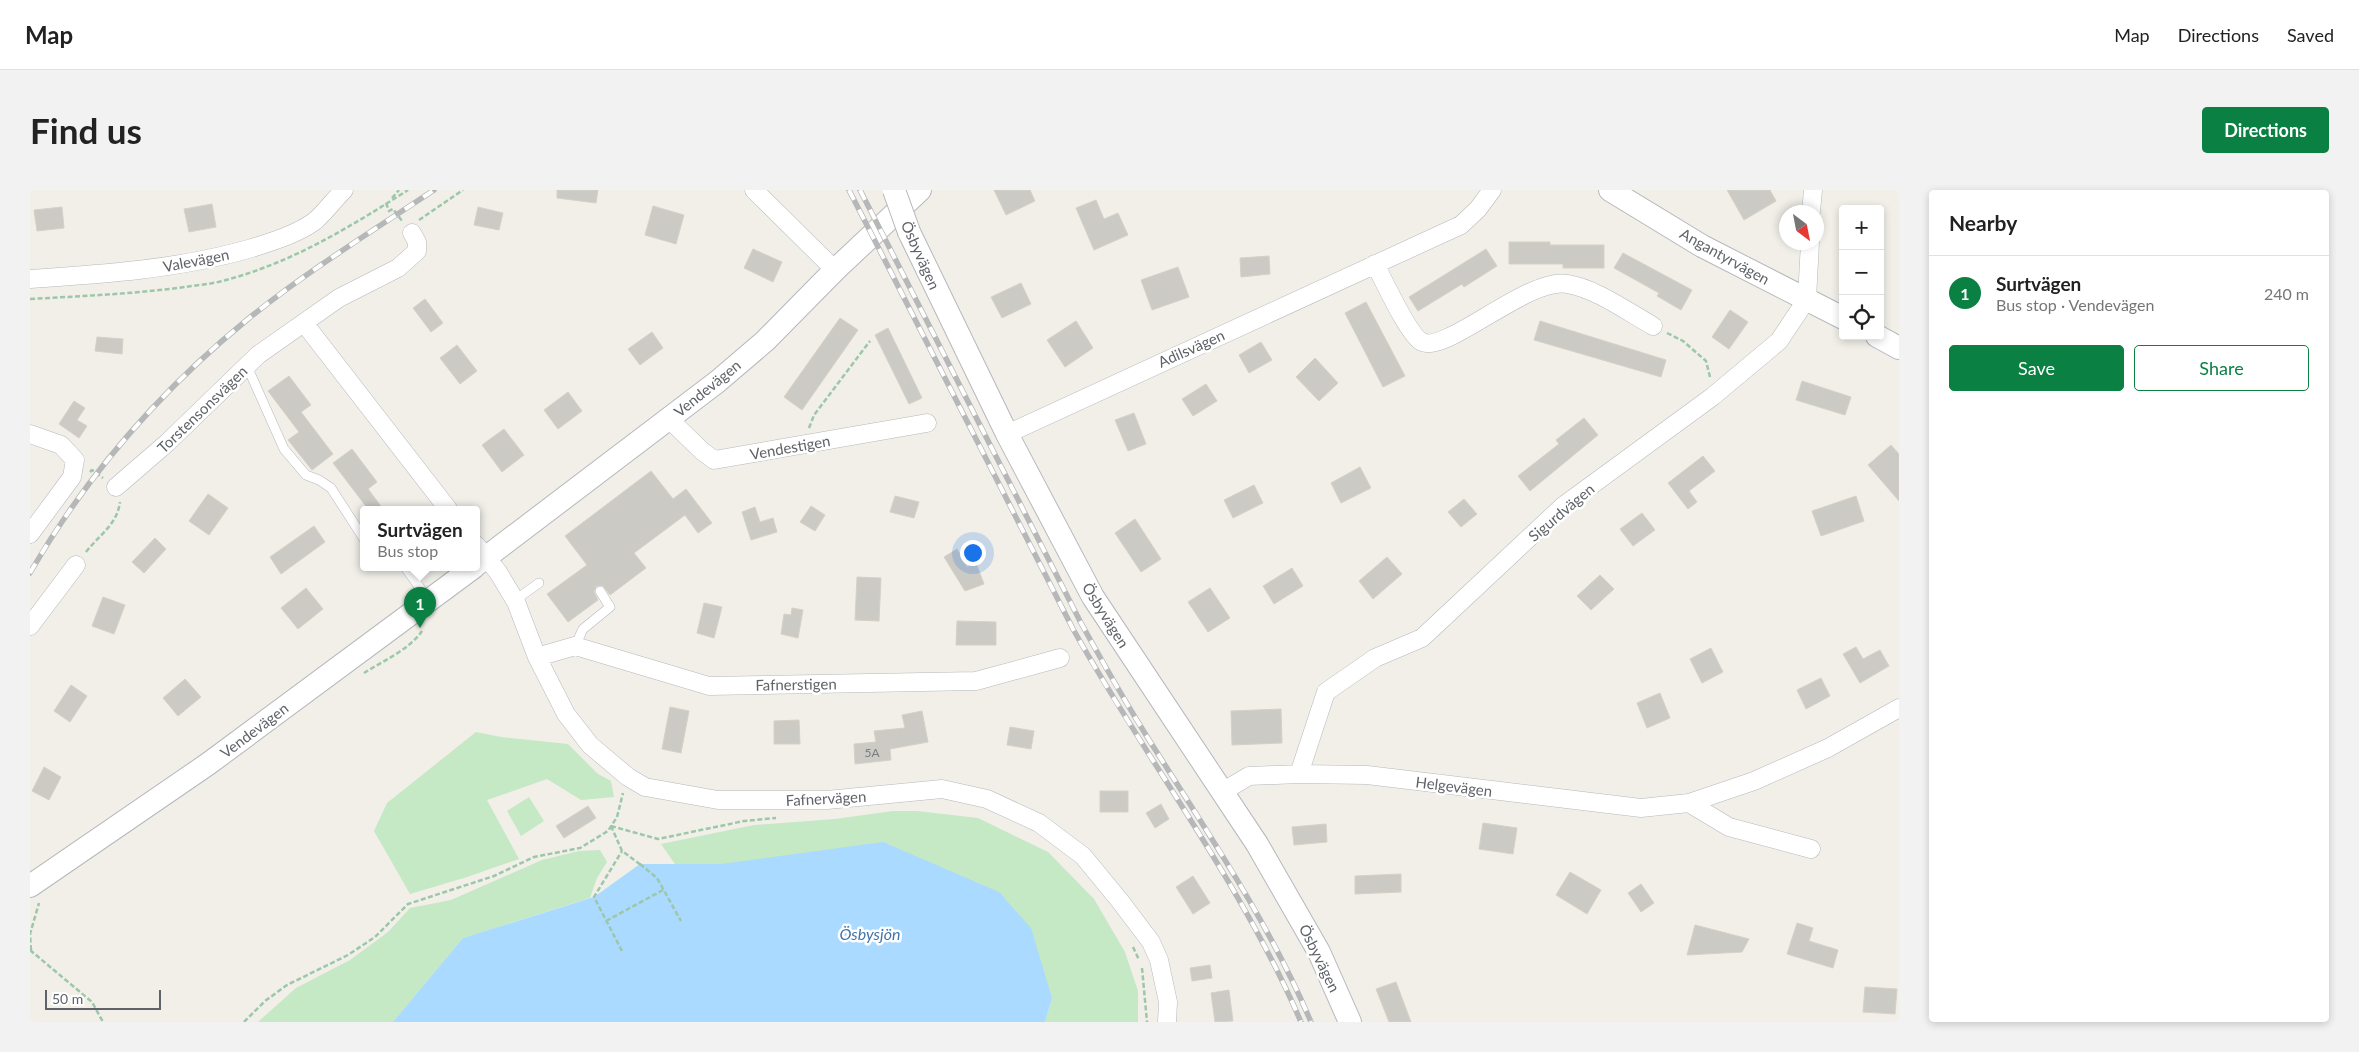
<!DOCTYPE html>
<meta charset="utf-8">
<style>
:root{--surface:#fff;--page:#f2f2f2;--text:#222;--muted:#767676;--line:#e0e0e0;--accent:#0b8043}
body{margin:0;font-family:Lato,sans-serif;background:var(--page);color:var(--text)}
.controls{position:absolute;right:15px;top:15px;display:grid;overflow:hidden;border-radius:5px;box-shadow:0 2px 8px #0003}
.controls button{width:45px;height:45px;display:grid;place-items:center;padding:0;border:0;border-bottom:1px solid var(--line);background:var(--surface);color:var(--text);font:25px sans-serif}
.compass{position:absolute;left:1749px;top:15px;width:45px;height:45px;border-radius:50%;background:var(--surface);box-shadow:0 2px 8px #0003;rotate:148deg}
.scale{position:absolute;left:15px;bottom:12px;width:116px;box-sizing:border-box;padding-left:5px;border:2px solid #5f6368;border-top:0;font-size:14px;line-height:18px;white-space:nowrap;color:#5f6368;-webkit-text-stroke:4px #fff;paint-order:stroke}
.you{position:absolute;left:942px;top:362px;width:18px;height:18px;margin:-12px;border:4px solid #fff;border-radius:50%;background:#1a73e8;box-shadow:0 0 0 8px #1a73e833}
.badge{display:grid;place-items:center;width:32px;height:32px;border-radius:50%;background:var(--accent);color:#fff;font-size:16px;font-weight:700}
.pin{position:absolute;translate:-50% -41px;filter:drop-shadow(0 1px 2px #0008)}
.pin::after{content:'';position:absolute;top:26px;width:18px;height:15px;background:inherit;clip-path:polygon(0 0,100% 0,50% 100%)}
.popup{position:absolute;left:330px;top:316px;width:120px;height:65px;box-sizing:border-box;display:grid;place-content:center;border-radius:5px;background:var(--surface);filter:drop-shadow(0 1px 4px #0005);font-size:16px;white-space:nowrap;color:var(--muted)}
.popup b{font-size:19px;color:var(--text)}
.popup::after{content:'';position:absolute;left:50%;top:100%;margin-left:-10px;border:10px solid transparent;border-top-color:var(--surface)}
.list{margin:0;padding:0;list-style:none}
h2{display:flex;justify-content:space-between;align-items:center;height:65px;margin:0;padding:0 20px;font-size:21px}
h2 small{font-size:16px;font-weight:400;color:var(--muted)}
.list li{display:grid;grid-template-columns:32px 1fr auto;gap:15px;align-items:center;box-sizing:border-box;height:75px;padding:0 20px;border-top:1px solid var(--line)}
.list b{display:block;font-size:19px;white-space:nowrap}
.list p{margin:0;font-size:16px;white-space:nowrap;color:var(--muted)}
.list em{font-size:16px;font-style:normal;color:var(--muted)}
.actions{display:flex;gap:10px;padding:15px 20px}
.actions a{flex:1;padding:11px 0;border:1px solid var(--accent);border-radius:5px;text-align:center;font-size:18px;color:var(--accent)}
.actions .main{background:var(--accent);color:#fff}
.icon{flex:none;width:28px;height:28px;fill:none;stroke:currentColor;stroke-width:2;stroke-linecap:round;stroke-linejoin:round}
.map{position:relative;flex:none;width:1869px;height:832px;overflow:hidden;border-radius:5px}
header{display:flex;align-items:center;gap:30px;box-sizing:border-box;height:70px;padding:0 25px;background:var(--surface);border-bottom:1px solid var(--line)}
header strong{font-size:24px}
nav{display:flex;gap:28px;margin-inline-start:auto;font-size:18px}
.intro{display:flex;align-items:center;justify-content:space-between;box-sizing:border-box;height:120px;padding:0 30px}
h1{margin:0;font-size:35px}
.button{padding:12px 22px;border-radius:5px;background:var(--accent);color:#fff;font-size:18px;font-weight:700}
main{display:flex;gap:30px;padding:0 30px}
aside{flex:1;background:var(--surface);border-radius:5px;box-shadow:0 2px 8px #0003}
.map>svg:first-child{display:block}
.green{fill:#c5e8c5}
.water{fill:#aadaff}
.building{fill:#cccac5;stroke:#d6d1c6}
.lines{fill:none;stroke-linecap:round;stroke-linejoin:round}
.service-casing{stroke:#b5b8bc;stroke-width:10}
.minor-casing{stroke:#b5b8bc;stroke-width:19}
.tertiary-casing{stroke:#b5b8bc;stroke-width:24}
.path{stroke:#9cc7a9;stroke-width:2.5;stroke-dasharray:5 2.5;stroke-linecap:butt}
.service{stroke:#fff;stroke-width:9}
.minor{stroke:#fff;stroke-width:18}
.tertiary{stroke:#fff;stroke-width:22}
.rail-casing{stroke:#b6b7b8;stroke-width:5.5}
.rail{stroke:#fff;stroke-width:4;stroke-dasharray:11;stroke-linecap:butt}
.tertiary-bridge-casing{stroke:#b5b8bc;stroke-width:24;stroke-linecap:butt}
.tertiary-bridge{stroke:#fff;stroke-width:22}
.labels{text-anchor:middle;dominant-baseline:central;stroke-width:5;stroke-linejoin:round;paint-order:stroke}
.number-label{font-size:12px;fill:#7a7d7f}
.street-label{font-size:15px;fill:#5f6368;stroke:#fff}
.water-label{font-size:16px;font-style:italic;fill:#4174aa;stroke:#fff}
</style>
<header>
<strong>Map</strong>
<nav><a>Map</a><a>Directions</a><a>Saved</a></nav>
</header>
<div class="intro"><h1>Find us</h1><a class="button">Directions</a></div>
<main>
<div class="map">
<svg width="1869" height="832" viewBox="0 0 1869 832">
<rect width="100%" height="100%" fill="#f1efe8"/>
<path class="green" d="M 446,542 L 471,547 L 538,554 L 568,584 L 581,591 L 584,607 L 551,610 L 517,589 L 457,610 L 489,669 L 437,687 L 380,704 L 344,641 L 357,613 Z
M 499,607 L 514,631 L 491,646 L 477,621 Z
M 863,621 L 887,621 L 948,628 L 1018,662 L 1064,709 L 1095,762 L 1108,801 L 1108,832 L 1015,832 L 1022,808 L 691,674 L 645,674 L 631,654 L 724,635 L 805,629 Z
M 570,660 L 577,672 L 567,688 L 560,708 L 433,748 L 363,832 L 228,832 L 266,798 L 320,770 L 358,742 L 380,718 L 421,710 L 512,670 L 549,661 Z"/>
<path class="water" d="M 853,652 L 969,702 L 1001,738 L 1022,808 L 1015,832 L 363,832 L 433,748 L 564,707 L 610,674 L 691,674 Z"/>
<path class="building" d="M 527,0 L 568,0 L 566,13 L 527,8 Z
M 964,0 L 1000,0 L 1005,11 L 976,25 Z
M 1697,0 L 1740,0 L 1746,11 L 1714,30 Z
M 1066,10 L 1074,29 L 1088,23 L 1098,45 L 1064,60 L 1046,18 Z
M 182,14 L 186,37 L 159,42 L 154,19 Z
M 623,16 L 654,25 L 646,54 L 615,45 Z
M 32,17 L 34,38 L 7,41 L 4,20 Z
M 448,17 L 473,23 L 469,40 L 444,35 Z
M 1479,52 L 1520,52 L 1520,55 L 1574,55 L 1574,78 L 1533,78 L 1533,74 L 1479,74 Z
M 723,59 L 752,72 L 743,92 L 714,78 Z
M 1456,59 L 1467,76 L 1434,97 L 1432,94 L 1388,121 L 1379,107 Z
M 1593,63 L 1662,100 L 1651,120 L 1627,106 L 1629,103 L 1584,78 Z
M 1239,66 L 1240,84 L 1211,87 L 1210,68 Z
M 1148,77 L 1159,107 L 1122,120 L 1111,90 Z
M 991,93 L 1001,114 L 972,128 L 961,107 Z
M 395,109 L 413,133 L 401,142 L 383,118 Z
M 1336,112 L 1375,186 L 1353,197 L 1315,123 Z
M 1700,120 L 1718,132 L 1699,159 L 1682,147 Z
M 810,128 L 828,140 L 772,220 L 754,207 Z
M 1046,131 L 1063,158 L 1035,177 L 1017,150 Z
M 1510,131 L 1636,170 L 1631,187 L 1504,150 Z
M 858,138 L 892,208 L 879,214 L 845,145 Z
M 622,142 L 633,158 L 610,175 L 598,159 Z
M 67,147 L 93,149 L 92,164 L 65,161 Z
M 1231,152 L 1242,170 L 1219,183 L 1209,165 Z
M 427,155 L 447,181 L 430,194 L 410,168 Z
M 1285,168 L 1308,193 L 1289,211 L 1266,187 Z
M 259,186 L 281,215 L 271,222 L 303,264 L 282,280 L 258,250 L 269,242 L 238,201 Z
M 1772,191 L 1821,207 L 1815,225 L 1766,210 Z
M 1176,194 L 1187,211 L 1163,226 L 1152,209 Z
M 538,202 L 552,221 L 528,239 L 514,220 Z
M 44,211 L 55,218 L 47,230 L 57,236 L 49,248 L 29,234 Z
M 1104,223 L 1116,254 L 1098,261 L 1085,230 Z
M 1554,228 L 1568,245 L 1500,301 L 1488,286 L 1529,254 L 1526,250 Z
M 474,239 L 494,265 L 472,282 L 452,255 Z
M 1861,255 L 1869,264 L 1869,311 L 1838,275 Z
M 322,259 L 347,292 L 338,299 L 353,319 L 338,319 L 303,273 Z
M 1673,266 L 1685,281 L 1659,301 L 1667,312 L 1658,319 L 1638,293 Z
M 1330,277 L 1341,298 L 1311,313 L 1301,293 Z
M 621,281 L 643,309 L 656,299 L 682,333 L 668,343 L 655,325 L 604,363 L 616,378 L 580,405 L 573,396 L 566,396 L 564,402 L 568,410 L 538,432 L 517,404 L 557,375 L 535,346 Z
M 1224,295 L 1233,313 L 1203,328 L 1194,310 Z
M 178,304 L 198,318 L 179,345 L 159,331 Z
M 865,306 L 889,312 L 884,328 L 860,322 Z
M 1826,306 L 1834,331 L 1791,346 L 1782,321 Z
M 1434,309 L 1447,324 L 1431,337 L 1418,322 Z
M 781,316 L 795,325 L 785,341 L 770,332 Z
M 725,317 L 730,332 L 743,328 L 747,342 L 721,350 L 712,322 Z
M 1612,323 L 1625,340 L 1603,356 L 1590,339 Z
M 1105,329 L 1131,369 L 1111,382 L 1085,343 Z
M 284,336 L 295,352 L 251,384 L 240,367 Z
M 125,348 L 136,359 L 114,383 L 102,372 Z
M 927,359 L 937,377 L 946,373 L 954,394 L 935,401 L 914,367 Z
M 1357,367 L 1372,384 L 1343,409 L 1329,391 Z
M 1262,378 L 1273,396 L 1244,414 L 1233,396 Z
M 1570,385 L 1584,399 L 1561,420 L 1547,406 Z
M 827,387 L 851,388 L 849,431 L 825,430 Z
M 276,398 L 293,419 L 268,439 L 251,418 Z
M 1180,398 L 1200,428 L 1178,442 L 1158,412 Z
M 73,407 L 95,415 L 84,444 L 62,436 Z
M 674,413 L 692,417 L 684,448 L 667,443 Z
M 762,418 L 773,420 L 768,448 L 751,444 L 754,424 L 761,425 Z
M 927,431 L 966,432 L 966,455 L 926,455 Z
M 1826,457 L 1833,469 L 1850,460 L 1859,476 L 1830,493 L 1813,464 Z
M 1681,458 L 1693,482 L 1672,493 L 1660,469 Z
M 1791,488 L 1800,506 L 1776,519 L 1767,500 Z
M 155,489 L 171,507 L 148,526 L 133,508 Z
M 41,495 L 57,506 L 40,532 L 24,521 Z
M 1630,503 L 1640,528 L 1617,538 L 1607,513 Z
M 640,517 L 659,521 L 651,563 L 632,559 Z
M 1251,519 L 1252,553 L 1202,555 L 1201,521 Z
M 892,521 L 898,552 L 860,559 L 861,570 L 825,574 L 824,554 L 846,552 L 844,541 L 875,538 L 872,525 Z
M 769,530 L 770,554 L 744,554 L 744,531 Z
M 980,537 L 1004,541 L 1001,559 L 977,555 Z
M 14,577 L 31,587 L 19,610 L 2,601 Z
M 1070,601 L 1098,601 L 1098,622 L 1070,622 Z
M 1131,614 L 1139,629 L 1125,638 L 1116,623 Z
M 558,616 L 566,628 L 534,648 L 526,636 Z
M 1453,633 L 1487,638 L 1483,664 L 1449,659 Z
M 1296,634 L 1297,652 L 1264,655 L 1262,637 Z
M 1540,682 L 1571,700 L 1557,724 L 1526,705 Z
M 1371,684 L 1371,702 L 1325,704 L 1325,686 Z
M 1163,686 L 1180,713 L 1163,724 L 1146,697 Z
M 1611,694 L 1624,713 L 1611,722 L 1598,703 Z
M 1767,733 L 1783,738 L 1779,751 L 1808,760 L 1803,778 L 1757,764 Z
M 1665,735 L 1719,749 L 1712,762 L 1657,765 Z
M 1180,775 L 1182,788 L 1162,791 L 1160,778 Z
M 1366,792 L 1381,832 L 1359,832 L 1346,799 Z
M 1835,797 L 1867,799 L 1865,824 L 1833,822 Z
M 1199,800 L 1203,831 L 1185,832 L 1181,803 Z"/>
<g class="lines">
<defs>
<path id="service" d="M 217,176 L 254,259 L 276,285 L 289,290 L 301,298 L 334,349
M 375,377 L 398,409
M 485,410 L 509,393
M 545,456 L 553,439 L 580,417 L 570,401"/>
<path id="minor" d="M 724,0 L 805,80
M 1781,22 L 1783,0
M 1345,74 C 1353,89 1379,146 1392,152 C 1416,164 1498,87 1537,94 C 1565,98 1598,122 1623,136
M 0,89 C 75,84 150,79 222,58 C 244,51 267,44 285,31 C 295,22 304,10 314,0
M 274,133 L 418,319
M 639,229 L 672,261 L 684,270 L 897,233
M 0,244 L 31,255 L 45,270 L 42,287 L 0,344
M 977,244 L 1431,35 L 1448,19 L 1462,0
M 86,297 L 137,253 L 228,165 L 309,108 L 368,78 L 387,61 L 387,52 L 382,43
M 446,355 L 468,382 L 486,412 L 507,467 L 536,524 L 560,555 L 598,587 L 615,597 L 688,610 L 797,610 L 912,599 L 957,609 L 1009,633 L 1053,666 L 1090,711 L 1121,752 L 1129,770 L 1138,812 L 1137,832
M 0,436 L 46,375
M 507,467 L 545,456 L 679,496 L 946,491 L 1030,468
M 1269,584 L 1296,502 L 1345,468 L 1392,448 L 1533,316 L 1682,207 L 1749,151 L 1777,109 L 1780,52
M 1192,602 L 1219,586 L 1269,584 L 1337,585 L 1611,618 L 1659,613 L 1724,591 L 1798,558 L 1869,518
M 1659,613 L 1699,637 L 1781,659"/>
<path id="tertiary" d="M 1580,0 L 1672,56 L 1813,128
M 879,42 L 977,244 L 1063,407 L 1227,654 L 1289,762 L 1320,832
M 1847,146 L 1869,158
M 446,375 L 687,192 L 735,151 L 805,80 L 890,0
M 0,696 L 178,574 L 444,377"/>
</defs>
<use href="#service" class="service-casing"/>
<use href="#minor" class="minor-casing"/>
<use href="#tertiary" class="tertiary-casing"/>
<path class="path" d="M 362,8 L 369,0
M 356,13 L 359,21 L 363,19 L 372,31
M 389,30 L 433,0
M 0,109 C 52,106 103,104 155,97 C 168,95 183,94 196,90 C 263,72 320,37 378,0
M 1637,143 L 1653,151 L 1676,171 L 1680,187
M 779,238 L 784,225 L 840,151
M 60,282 L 62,280 L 73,288
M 56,362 C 69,345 87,335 90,312
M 334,483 C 353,471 380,459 392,441
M 581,636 L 628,649 L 714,631 L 746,628
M 581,636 L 592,661 L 611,675
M 610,674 L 627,688 L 651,731
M 576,731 L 633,700
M 1103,757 L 1109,770
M 0,760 L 62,812 L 73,832
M 1,760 L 0,744 L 9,713
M 592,761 L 564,707 L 592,661
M 1112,778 L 1117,832
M 214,832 L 235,811 L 257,795 L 318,765 L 345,747 L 378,714 L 464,686 L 504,667 L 550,658 L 578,641 L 587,627 L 593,603"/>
<use href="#service" class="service"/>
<use href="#minor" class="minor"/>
<use href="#tertiary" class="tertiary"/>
<defs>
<path id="rail" d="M 819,0 L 1043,439 C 1117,571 1211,692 1271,832
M 830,0 L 1051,433 C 1072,471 1093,508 1116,545 C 1175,639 1238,730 1281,832
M 0,383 C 56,286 131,200 218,129 C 276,82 341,42 404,0"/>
</defs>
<use href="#rail" class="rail-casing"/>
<use href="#rail" class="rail"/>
<defs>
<path id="tertiary-bridge" d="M 864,0 L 879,42"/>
</defs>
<use href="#tertiary-bridge" class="tertiary-bridge-casing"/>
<use href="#tertiary-bridge" class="tertiary-bridge"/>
</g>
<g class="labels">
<g class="number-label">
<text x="842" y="562">5A</text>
</g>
<g class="street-label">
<text transform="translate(891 65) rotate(66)">Ösbyvägen</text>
<text transform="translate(1695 66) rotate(29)">Angantyrvägen</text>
<text transform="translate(166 70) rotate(-11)">Valevägen</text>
<text transform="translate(1161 158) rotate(-24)">Adilsvägen</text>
<text transform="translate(677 198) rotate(-39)">Vendevägen</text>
<text transform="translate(172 219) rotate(-44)">Torstensonsvägen</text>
<text transform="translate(760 257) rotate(-10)">Vendestigen</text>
<text transform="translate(1531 322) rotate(-40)">Sigurdvägen</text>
<text transform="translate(1076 425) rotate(58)">Ösbyvägen</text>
<text transform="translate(766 494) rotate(-1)">Fafnerstigen</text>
<text transform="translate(224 540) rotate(-37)">Vendevägen</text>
<text transform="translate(1424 596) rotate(7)">Helgevägen</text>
<text transform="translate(796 608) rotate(-3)">Fafnervägen</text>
<text transform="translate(1290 768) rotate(64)">Ösbyvägen</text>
</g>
<g class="water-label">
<text x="840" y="743">Ösbysjön</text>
</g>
</g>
</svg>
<div class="controls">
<button>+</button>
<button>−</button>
<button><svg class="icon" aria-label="locate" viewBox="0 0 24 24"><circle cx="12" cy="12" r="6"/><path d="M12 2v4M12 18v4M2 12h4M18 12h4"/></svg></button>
</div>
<svg class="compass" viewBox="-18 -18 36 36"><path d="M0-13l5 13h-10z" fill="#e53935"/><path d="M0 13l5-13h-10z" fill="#767676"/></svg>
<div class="scale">50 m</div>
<div class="you"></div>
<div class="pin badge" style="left:390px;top:438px">1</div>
<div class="popup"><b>Surtvägen</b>Bus stop</div>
</div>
<aside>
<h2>Nearby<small></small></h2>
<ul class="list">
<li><span class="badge">1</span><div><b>Surtvägen</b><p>Bus stop · Vendevägen</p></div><em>240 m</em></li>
</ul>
<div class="actions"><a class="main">Save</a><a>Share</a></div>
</aside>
</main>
